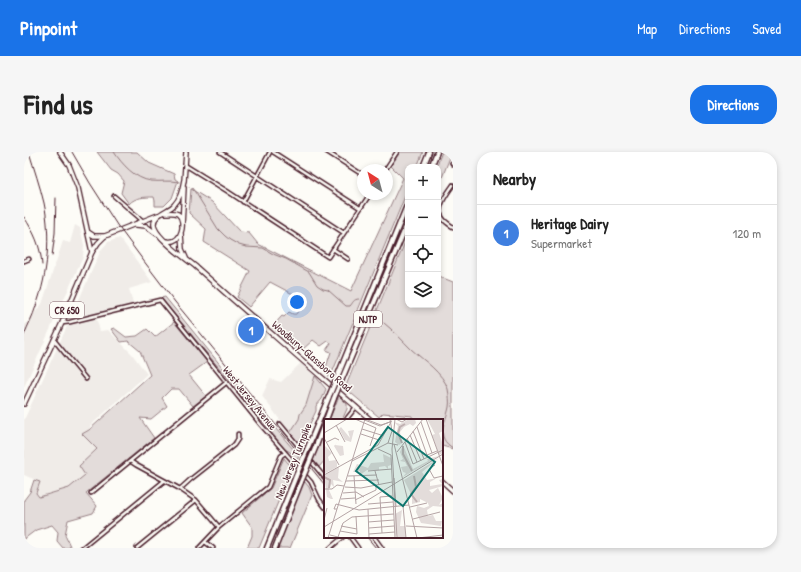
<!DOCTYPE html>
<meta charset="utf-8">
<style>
:root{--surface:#fff;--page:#f6f6f6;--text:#222;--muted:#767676;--line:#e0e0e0;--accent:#1a73e8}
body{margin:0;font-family:"Patrick Hand",sans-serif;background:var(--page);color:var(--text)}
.controls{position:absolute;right:12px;top:12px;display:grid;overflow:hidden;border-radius:8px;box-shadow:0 2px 6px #0003}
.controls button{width:36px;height:36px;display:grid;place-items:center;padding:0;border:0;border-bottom:1px solid var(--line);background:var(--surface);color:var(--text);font:20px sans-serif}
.compass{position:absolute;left:333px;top:12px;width:36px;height:36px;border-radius:50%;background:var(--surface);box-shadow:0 2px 6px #0003;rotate:324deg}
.you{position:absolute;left:273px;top:150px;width:14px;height:14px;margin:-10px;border:3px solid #fff;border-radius:50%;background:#1a73e8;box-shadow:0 0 0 6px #1a73e833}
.badge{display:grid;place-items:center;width:26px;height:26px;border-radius:50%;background:var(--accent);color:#fff;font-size:13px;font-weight:700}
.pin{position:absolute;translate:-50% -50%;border:2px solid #fff;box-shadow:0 1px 4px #0006}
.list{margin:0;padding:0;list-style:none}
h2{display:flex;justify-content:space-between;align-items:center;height:52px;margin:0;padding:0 16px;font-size:17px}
h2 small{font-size:13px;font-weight:400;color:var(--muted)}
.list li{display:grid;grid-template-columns:26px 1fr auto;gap:12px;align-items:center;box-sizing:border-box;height:56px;padding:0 16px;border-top:1px solid var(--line)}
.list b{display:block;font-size:15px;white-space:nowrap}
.list p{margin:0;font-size:13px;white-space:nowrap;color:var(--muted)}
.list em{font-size:13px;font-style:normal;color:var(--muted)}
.icon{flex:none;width:22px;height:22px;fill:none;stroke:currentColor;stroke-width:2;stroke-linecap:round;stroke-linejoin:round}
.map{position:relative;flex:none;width:429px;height:396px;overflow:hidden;border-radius:16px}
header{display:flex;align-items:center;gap:24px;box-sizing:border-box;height:56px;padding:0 20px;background:var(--accent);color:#fff}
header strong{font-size:19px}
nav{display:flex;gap:22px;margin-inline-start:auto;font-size:14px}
.intro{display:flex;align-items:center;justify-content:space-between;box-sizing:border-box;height:96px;padding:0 24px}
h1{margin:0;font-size:28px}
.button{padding:10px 18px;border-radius:16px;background:var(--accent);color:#fff;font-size:14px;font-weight:700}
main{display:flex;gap:24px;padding:0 24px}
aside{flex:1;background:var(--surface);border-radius:16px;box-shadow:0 2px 6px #0003}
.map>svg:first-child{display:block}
.built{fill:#f0ece8}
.green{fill:#e3dcda;stroke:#967e82}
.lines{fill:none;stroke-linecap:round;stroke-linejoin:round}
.stream{stroke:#91777b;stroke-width:1}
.street-casing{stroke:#4a1f2b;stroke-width:5.5}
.secondary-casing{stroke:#4a1f2b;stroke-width:6}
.primary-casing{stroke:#4a1f2b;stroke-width:6}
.highway-casing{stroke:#4a1f2b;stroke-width:7}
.street{stroke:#fdfcf7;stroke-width:2.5}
.secondary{stroke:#fdfcf7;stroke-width:3.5}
.primary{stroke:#fdfcf7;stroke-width:3.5}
.highway{stroke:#fdfcf7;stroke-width:4}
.rail{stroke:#4a1f2b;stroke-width:1}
.highway-bridge-casing{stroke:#4a1f2b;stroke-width:7;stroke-linecap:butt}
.highway-bridge{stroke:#fdfcf7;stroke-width:4}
.labels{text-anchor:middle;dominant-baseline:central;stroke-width:3;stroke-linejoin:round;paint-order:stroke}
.shield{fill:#fdfcf7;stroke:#806168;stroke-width:1}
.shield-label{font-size:10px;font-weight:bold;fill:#4a1f2b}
.street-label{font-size:11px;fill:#4a1f2b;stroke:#fdfcf7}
.inset-river{fill:none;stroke:#c0b1b1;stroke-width:2}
.inset-road{fill:none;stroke:#b5a4a5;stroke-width:1}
.view{fill:#0f766e;fill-opacity:0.15;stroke:#0f766e;stroke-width:2}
.inset-edge{fill:none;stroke:#4a1f2b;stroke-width:2}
</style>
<header>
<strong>Pinpoint</strong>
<nav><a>Map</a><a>Directions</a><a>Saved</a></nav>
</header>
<div class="intro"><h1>Find us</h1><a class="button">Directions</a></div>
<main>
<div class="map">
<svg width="429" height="396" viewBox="0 0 429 396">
<rect width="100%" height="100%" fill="#fdfcf7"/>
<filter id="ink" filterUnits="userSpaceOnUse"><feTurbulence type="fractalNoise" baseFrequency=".025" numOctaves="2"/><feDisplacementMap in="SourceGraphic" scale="8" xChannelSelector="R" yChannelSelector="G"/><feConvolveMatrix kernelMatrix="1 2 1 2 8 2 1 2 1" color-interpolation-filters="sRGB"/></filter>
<g filter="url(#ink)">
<path class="built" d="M 51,73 L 56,76 L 60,93 L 59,105 L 0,235 L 0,174 L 18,152 L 39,89 L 46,91 Z
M 96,86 L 128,130 L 105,137 L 110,154 L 72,165 L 76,179 L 84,178 L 108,202 L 123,222 L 67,273 L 65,278 L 59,282 L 73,297 L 55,314 L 62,323 L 45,336 L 15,345 L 12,341 L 16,330 L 0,323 L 0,268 L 46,168 L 77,98 L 84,90 Z
M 277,211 L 291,224 L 282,253 L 276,262 L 275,267 L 266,281 L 238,244 L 246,227 L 257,230 Z"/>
<path class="green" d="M 73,0 L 113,0 L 125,11 L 150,22 L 151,27 L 154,29 L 148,46 L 140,54 L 131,54 L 131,49 L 130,45 C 121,45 111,45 105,52 L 97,41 L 100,29 L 94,22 L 87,18 Z
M 376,0 L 399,0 L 393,15 L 384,15 L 384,37 L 306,226 L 301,218 L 307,200 L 302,198 L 307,191 L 304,189 L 297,194 L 289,188 L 278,198 L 272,196 L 248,175 L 258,164 L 260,165 L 265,160 L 269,162 L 272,162 L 282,149 L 246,130 L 225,155 L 213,145 L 226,119 L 180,90 L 182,77 L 165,61 L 167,37 L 188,50 L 216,80 L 225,81 L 234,92 L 327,139 L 379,26 L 367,14 Z
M 418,0 L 428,0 L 414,36 L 414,15 L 412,15 Z
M 384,83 L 384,153 L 414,153 L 414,124 L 429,130 L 429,297 L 418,294 L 418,268 L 389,268 L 388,264 L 359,261 L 355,265 L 321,236 Z
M 141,145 L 198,215 L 205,223 L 215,235 L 217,236 L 275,304 L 273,308 L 266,300 L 261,297 L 210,235 L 207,230 L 185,204 L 137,146 Z
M 150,170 L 183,210 L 165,223 L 182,244 L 169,254 L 155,237 L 147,237 L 138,246 L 143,254 L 127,267 L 116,266 L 130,286 L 62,341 L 73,354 L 69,361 L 44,368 L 41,383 L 46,394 L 45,396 L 39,396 L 33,389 L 34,380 L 28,373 L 12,378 L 0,387 L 0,348 L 6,340 L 10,328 L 16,330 L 12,341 L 15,345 L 45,336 L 61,323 L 55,314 L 73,297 L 58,282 L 65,278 L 126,223 L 116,199 L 104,189 L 97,190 L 87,177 L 90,176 L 102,185 L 113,184 L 123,177 L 131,185 Z
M 291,224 L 302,237 L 298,247 L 292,254 L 292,259 L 283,278 L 278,295 L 266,281 L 275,267 L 276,262 L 282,253 Z
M 315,244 L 323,252 L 323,257 L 318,268 L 305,268 Z
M 301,279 L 301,308 L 295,315 L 289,308 Z
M 260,306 L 264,311 L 269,314 L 235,396 L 223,396 L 228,384 L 228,375 L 218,361 L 247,336 Z
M 280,329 L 285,335 L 288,343 L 266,396 L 253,396 Z"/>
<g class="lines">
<path class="stream" d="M 90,0 C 98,12 111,27 127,29 C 137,30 144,28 155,30
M 165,35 L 168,36 L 173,43 L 194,77 L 201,84 L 206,88 L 215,93 L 222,95 L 239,96 L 249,102 L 262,107 L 285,120 L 293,133 L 299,137 L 304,138 L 322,154 L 326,154 C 329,151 329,147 335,147
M 360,171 C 370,179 378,188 387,197 C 399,208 419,221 424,237 C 425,243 426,250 425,255 C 422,271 410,285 429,296"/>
<defs>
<path id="street" d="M 196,0 L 320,81
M 249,0 L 336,56
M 303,0 L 339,23
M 428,11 L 429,12
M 161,13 L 203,39 L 304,105 L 346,42
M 361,18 L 373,0
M 429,33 C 423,42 409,58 421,69 C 423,71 426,73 429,75
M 90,44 L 119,69
M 219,50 L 246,0
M 309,97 L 324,107
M 0,109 L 5,107
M 38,171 L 46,170 L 136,148 L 237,273 L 287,330 L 295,347 L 301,355
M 30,188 L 62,227
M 322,268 L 324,265 L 332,255
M 256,272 L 301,326
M 106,309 L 112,313 L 156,337 L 172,348 L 195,375
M 156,337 L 167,327 L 210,293 L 214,287 L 214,282
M 67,341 L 203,230
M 326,385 L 334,396
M 350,385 L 358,396
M 181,390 L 189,396
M 58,396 L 140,329
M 113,396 L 172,348
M 175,396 L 195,375 L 244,335 L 257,304 L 261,301
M 306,396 L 319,385"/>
<path id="secondary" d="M 36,0 L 45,13 L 54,36 L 68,100
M 64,80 L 70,84 L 81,84
M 428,396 L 429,395"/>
<path id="primary" d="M 160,28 C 158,37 157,46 150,53 C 145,59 129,62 130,73 C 131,85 161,106 171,114 C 229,166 288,217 347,268
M 160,29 L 162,0
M 141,61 C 145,61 150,60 154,62 C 162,68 159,93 142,89
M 112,73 L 122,74 L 133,82
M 158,74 L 160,35
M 157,81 L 158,97 L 162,106
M 0,252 L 38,171 L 68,100 L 74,91 L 81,84 L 134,63
M 418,329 L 429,339"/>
<path id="highway" d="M 399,15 L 405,0
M 407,15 L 413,0
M 314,223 L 384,51
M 318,227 L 384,70
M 302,268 L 310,246
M 287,288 L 306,242
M 292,294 L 301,270
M 243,396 L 272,324
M 251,396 L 277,330"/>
</defs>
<use href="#street" class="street-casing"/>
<use href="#secondary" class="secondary-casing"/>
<use href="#primary" class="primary-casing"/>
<use href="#highway" class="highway-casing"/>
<use href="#street" class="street"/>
<use href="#secondary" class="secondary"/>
<use href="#primary" class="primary"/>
<use href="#highway" class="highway"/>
<path class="rail" d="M 48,0 L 66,31 L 93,73 L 119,108 L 151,150 L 301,333
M 0,65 C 10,80 17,95 18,113
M 28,104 L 31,81 L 32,46
M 0,183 C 4,173 9,164 12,154 C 24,122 27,84 20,51 C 16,34 10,17 5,0
M 343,385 L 352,396"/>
<defs>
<path id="highway-bridge" d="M 306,242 L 314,223
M 310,246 L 318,227
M 272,324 L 287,288
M 277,330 L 292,294"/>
</defs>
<use href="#highway-bridge" class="highway-bridge-casing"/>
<use href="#highway-bridge" class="highway-bridge"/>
</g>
</g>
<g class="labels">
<g class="shield">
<rect x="26" y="150" width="34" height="16" rx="3"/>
<rect x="330" y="159" width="28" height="16" rx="3"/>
</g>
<g class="shield-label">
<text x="43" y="158">CR 650</text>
<text x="344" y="167">NJTP</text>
</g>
<g class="street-label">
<text transform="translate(288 204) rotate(41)">Woodbury-Glassboro Road</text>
<text transform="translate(226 246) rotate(51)">West Jersey Avenue</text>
<text transform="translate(269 309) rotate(-68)">New Jersey Turnpike</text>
</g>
</g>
<g transform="translate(300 267)">
<rect width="119" height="119" fill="#fdfcf7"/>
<path d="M 85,0 L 91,0 L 92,4 L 89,7 L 86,5 L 80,8 L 76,13 L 78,24 L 75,26 L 71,23 L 74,7 L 70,3 L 76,5 ZM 103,0 L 117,0 L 119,6 L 119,12 L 115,14 L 119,26 L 119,34 L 115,36 L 108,16 L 111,15 ZM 17,8 L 26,19 L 24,12 L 30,11 L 27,23 L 21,21 L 15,10 ZM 14,22 L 11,26 L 19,27 L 20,36 L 16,37 L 10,27 ZM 0,26 L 8,34 L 4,38 L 5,42 L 12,41 L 13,44 L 13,48 L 0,55 ZM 79,26 L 89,50 L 104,42 L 103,40 L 115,37 L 79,58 L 82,54 L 79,53 L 77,48 L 83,47 L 81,43 L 76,42 L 79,40 L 76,33 ZM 59,35 L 67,39 L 67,46 L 64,47 L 64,50 L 61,47 L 55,48 L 55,51 L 43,51 L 36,56 L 36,52 L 29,53 L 33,45 L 44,49 L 47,44 L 60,43 ZM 115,39 L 98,53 L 103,61 L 113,59 L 106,63 L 106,67 L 118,65 L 115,61 L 119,60 L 119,67 L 105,71 L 108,74 L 114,69 L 119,79 L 115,86 L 119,84 L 119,88 L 109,87 L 103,91 L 104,97 L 109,96 L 112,102 L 118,102 L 117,107 L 97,104 L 92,93 L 93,87 L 100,89 L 105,87 L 104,84 L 96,80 L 96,83 L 88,85 L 88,77 L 80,61 ZM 15,48 L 14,59 L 19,63 L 9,61 L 10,68 L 7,65 L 5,71 L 9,80 L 7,80 L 3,78 L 0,56 ZM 78,91 L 76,107 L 81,107 L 82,119 L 73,119 L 73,113 L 71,119 L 71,95 Z" fill="#e3dcda"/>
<path class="inset-river" d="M 78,24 L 74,14 L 76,8 L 81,5M 79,27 L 79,35 L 88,52M 90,57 L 92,68 L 87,75 L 93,83M 0,58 L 6,61 L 5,69"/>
<path class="inset-road" d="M 31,0 L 52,9 L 46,27M 38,0 L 56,7 L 68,2M 41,0 L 57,6 L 66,3M 71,0 L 68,30 L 73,119M 72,0 L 78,3 L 83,0M 102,0 L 119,47M 97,3 L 108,34M 12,6 L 21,23M 93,8 L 103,36 L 113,32M 38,10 L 57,16M 89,12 L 100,40M 0,14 L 23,0M 37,15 L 55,21M 86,16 L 97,42M 0,19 L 15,46M 83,19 L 93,43M 3,23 L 11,19 L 15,21M 81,23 L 89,45 L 119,31M 64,24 L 68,12 L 66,0M 70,25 L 93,119M 54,30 L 67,36 L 71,119M 73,33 L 99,0M 28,42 L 64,24 L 74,26M 111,46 L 105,50 L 110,59 L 119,57M 44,52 L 68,50M 51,52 L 55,66M 0,56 L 54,26 L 67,3M 24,57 L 53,56M 30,57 L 32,85M 70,59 L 72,88M 22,62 L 55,61M 0,64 L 0,77M 21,68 L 37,69 L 68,63M 0,70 L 8,70 L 13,66 L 20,67M 19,74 L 32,73 L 40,78M 17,80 L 31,79M 31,81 L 52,71 L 52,66M 44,85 L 69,83M 79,87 L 82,119M 86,88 L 103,84M 13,90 L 10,90 L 12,85 L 35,91 L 85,86M 44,90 L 45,119M 89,100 L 116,93M 0,101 L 3,89M 44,103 L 70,101M 17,107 L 33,110M 82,107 L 119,109M 0,108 L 119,35M 45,109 L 70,107M 16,112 L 33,115 L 32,97M 58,114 L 56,78 L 68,77M 45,115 L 71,113M 6,116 L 18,119M 14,118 L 19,104 L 28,98 L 70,95M 4,119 L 41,0M 94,119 L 119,116"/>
<path class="view" d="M 64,8 L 111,43 L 79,87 L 32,52 Z"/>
<rect width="119" height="119" class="inset-edge"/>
</g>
</svg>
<div class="controls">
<button>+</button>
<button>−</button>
<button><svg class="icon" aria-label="locate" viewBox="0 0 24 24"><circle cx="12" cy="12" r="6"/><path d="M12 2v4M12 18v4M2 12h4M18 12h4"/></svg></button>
<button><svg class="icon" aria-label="layers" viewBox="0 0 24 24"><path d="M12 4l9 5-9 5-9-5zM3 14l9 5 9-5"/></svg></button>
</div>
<svg class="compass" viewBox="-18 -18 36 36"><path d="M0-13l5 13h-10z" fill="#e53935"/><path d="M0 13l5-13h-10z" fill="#767676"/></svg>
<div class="you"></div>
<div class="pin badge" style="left:227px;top:178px;background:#3f7fe0">1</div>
</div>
<aside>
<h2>Nearby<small></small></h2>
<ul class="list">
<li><span class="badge" style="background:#3f7fe0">1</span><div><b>Heritage Dairy</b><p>Supermarket</p></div><em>120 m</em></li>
</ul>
</aside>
</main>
